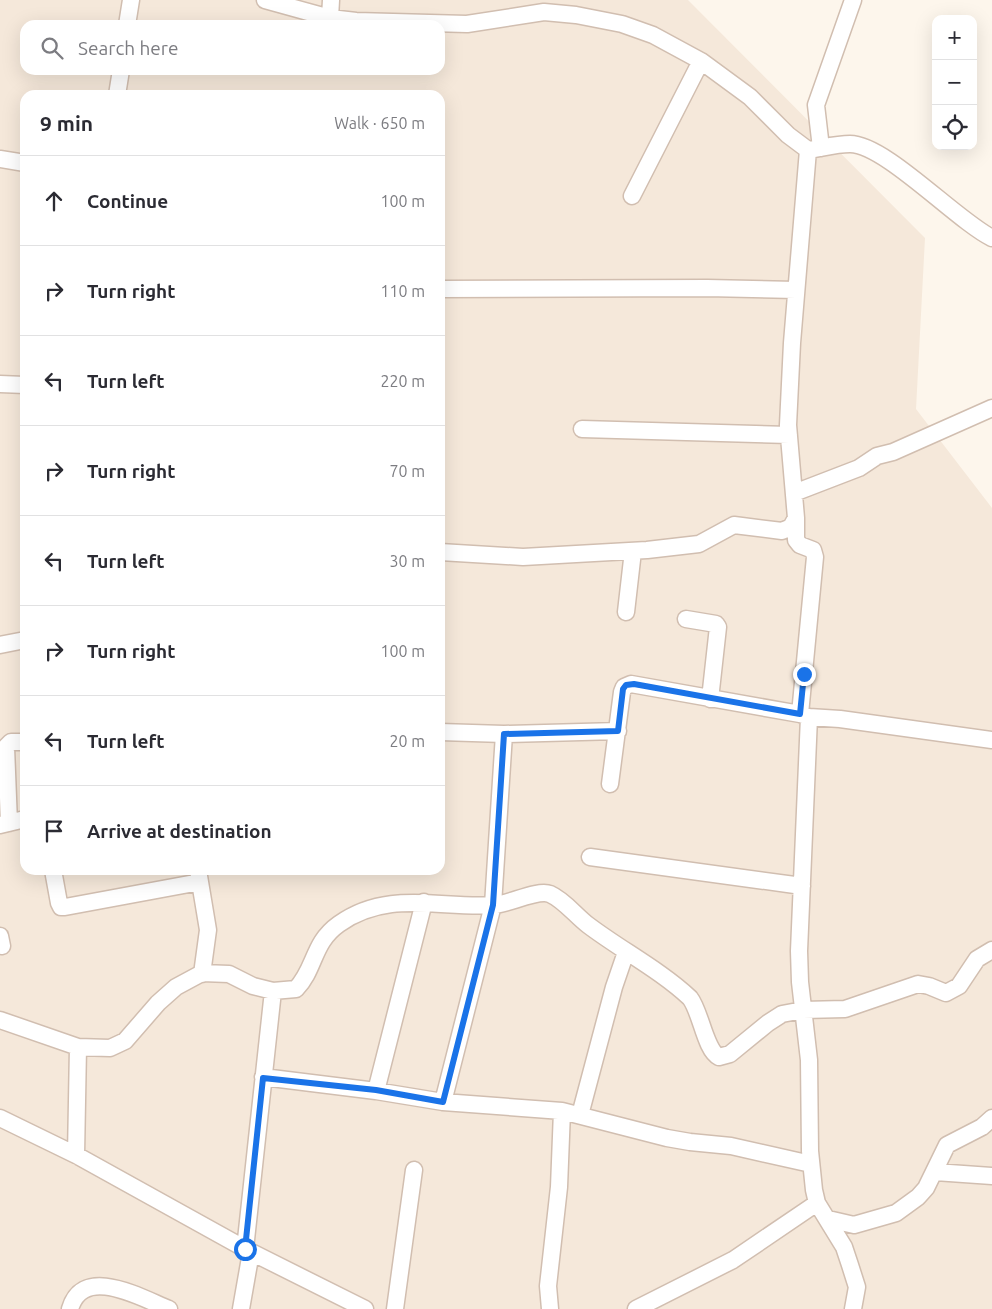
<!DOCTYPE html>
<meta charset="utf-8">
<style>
:root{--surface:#fff;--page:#f7f7f7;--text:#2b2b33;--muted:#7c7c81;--line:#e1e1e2}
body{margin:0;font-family:Ubuntu,sans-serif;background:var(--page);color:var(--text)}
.controls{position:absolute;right:15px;top:15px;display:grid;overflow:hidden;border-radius:10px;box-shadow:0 5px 20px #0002}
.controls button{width:45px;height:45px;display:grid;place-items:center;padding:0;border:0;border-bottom:1px solid var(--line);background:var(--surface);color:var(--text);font:25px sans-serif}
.stop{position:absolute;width:15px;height:15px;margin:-11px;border:4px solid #1a73e8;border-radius:50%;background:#fff}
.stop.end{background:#1a73e8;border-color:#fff;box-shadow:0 1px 5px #0008}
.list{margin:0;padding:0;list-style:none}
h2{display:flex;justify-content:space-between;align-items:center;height:65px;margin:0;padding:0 20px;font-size:21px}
h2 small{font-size:16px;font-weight:400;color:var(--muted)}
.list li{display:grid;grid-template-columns:32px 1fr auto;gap:15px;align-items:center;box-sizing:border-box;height:90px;padding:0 20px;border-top:1px solid var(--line)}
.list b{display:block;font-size:19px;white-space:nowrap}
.list em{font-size:16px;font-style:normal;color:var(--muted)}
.icon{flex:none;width:28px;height:28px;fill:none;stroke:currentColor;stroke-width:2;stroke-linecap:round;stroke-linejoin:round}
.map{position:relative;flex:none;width:992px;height:1309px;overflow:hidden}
.search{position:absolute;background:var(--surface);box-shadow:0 5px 20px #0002;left:20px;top:20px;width:425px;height:55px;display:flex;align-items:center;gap:12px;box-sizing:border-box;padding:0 18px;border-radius:15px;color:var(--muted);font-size:19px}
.panel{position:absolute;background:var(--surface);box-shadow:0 5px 20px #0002;left:20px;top:90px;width:425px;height:785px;border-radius:15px}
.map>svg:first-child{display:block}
.residential{fill:#f5e8da;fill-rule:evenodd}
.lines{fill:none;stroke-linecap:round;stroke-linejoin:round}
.minor-casing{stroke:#d1beb0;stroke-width:19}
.minor{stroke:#fff;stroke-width:16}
.route{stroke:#1a73e8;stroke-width:6}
</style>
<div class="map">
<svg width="992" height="1309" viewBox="0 0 992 1309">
<rect width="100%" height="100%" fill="#fdf6ec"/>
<path class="residential" d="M 0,0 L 688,0 L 925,238 L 916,409 L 992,508 L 992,1309 L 0,1309 ZM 25,25 L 440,25 L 440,70 L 25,70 ZM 25,95 L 440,95 L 440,870 L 25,870 Z"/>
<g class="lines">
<defs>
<path id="minor" d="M 265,0 L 330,18 L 356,21 L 467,24 L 544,12 L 576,15 L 622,24 L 653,35 L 701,61 L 750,97 L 788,135 L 808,150 C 822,148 836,144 850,144 C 885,144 956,220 992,238
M 330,18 L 331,0
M 127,25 L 131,0
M 117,95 L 121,70
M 821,148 L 816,105 L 853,0
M 0,159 L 25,163
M 632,196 L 701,61
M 440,289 L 707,288 L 796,290
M 0,384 L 25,385
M 582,429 L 789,435
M 794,493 L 859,468 L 877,456 L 893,452 L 992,408
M 440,552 L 523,557 L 647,550 L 699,544 L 734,525 L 782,531 L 791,527 L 796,518
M 626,612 L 633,551
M 686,619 L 716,624 L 718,627 L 710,699
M 0,645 L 25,640
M 800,714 L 815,557 L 813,550 L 800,545 L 796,540 L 796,518 L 788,425 L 792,343 L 808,150
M 809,717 L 799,951 L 800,982 L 809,1060 L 810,1151 L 814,1190 L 817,1203 L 844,1247 L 850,1265 L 857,1287 L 853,1309
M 440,732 L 504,734 L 618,731
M 610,784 L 622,692 L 624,687 L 631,684 L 800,714 L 809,717 L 840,719 L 992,740
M 9,823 L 6,747 L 11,742 L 25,742
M 0,825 L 25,819
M 590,857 L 802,886
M 53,870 L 59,903 L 61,907 L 65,907 L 200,882
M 198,870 L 208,930 L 202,974
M 0,936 L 2,946
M 0,1020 L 78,1047 L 110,1048 L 125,1041 L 158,1003 L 176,987 L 202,973 L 229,974 L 253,986 L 273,991 L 296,989 C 316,968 312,943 339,924 C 388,889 441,909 494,905 C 509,904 538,889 550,894 C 564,900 576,916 588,925 C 621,950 660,970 690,998 C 701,1012 705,1050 719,1057 L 730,1054 L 768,1023 L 782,1014 L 803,1010 L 845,1009 L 918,984 L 929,986 L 946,993 L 959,986 L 977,959 L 992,950
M 263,1077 L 376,1091 L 443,1102 L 562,1111 L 667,1138 L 690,1142 L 731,1146 L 811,1164
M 376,1091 L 424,902
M 443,1102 L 493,905 L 504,734
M 580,1115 L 614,987 L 626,952
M 0,1118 L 76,1155 L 251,1252 L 365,1309
M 76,1155 L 78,1047
M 935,1172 L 992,1176
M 828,1219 L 854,1225 L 896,1213 L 918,1197 L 926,1188 L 947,1145 L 982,1127 L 992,1118
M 245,1249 L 273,991
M 70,1309 C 83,1264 141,1298 169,1309
M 241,1309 L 251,1252
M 395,1309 L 414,1170
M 550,1309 L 548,1286 L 559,1187 L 562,1111
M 636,1309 L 733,1260 L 817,1203"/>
</defs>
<use href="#minor" class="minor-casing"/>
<use href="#minor" class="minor"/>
</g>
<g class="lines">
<path class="route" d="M 245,1249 L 263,1078 L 376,1090 L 443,1102 L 493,905 L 504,734 L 618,731 L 623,689 L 626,685 L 634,684 L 800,714 L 804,674"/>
</g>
</svg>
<div class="controls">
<button>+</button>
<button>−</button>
<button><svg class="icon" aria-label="locate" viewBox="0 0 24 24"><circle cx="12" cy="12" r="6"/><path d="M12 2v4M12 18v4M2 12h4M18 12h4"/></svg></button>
</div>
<div class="stop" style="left:245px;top:1249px"></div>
<div class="stop end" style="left:804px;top:674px"></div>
<div class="search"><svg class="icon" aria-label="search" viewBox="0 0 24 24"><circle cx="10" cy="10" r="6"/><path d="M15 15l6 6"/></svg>Search here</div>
<section class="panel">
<h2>9 min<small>Walk · 650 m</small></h2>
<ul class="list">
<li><svg class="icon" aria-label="ahead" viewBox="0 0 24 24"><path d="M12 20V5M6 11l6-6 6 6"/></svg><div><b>Continue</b></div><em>100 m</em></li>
<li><svg class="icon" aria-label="right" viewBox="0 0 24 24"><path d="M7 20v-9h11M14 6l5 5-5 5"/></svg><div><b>Turn right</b></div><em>110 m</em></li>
<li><svg class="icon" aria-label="left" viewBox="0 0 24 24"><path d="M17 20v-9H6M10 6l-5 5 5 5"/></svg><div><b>Turn left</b></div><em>220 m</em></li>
<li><svg class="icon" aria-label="right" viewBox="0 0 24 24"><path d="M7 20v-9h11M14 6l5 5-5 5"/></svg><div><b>Turn right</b></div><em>70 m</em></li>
<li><svg class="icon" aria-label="left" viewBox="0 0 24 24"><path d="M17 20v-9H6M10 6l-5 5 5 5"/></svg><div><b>Turn left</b></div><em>30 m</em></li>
<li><svg class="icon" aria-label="right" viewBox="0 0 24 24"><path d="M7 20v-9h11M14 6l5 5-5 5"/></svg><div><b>Turn right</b></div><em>100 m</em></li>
<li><svg class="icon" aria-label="left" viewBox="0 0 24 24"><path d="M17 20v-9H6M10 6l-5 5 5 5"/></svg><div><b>Turn left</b></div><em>20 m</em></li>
<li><svg class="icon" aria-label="arrive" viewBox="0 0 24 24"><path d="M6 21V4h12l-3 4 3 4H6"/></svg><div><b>Arrive at destination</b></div></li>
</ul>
</section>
</div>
